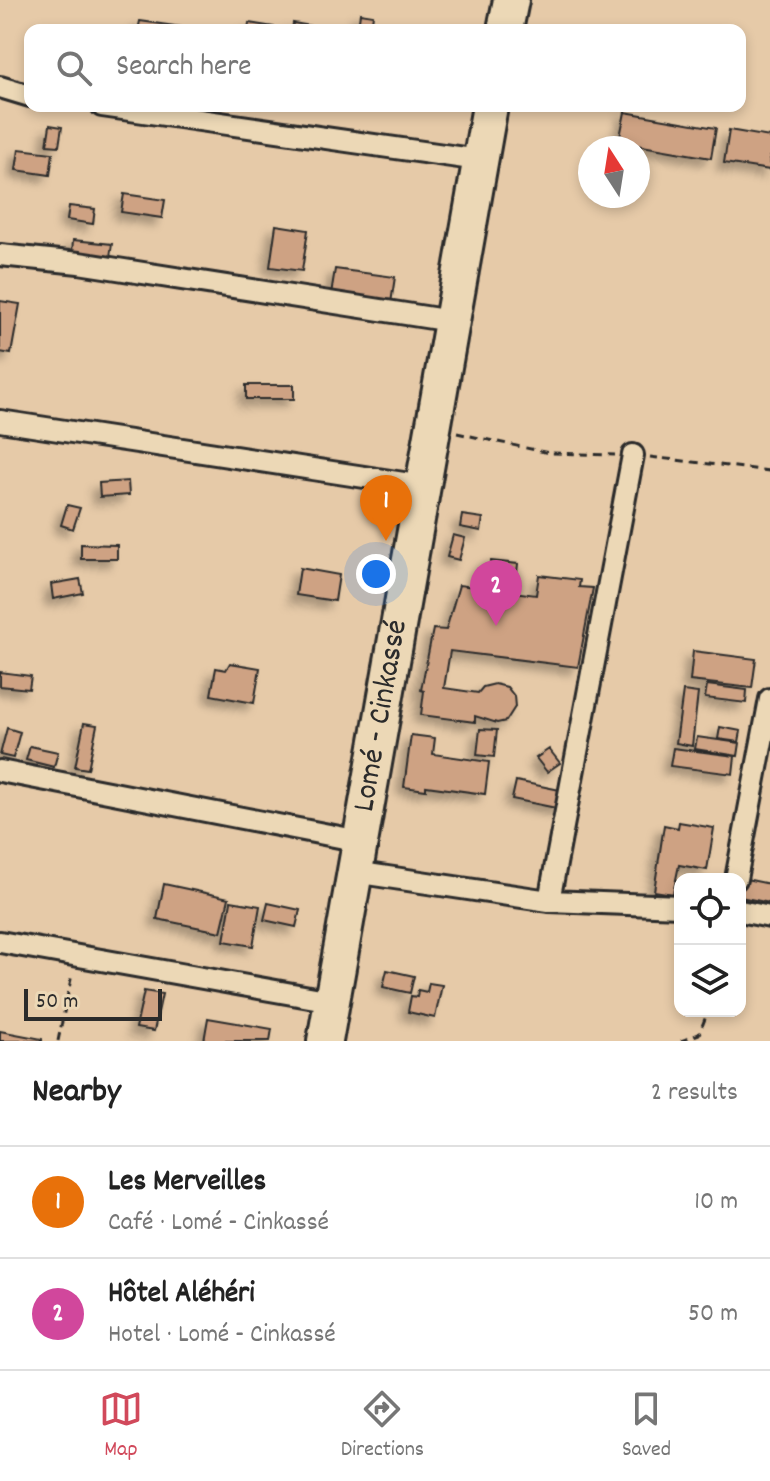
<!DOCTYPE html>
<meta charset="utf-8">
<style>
:root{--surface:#fff;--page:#f6f6f6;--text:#222;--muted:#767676;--line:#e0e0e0;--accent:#d1495b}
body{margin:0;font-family:Dekko,sans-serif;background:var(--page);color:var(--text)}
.controls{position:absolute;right:24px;bottom:24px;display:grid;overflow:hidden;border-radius:16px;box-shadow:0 4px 12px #0003}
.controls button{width:72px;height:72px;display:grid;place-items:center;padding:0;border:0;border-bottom:2px solid var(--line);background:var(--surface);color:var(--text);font:40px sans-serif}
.compass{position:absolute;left:578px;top:136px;width:72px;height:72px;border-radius:50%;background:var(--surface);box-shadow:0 4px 12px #0003;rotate:348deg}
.scale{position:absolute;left:24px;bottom:20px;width:138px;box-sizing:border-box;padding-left:8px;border:4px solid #2b2b2b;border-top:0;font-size:22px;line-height:28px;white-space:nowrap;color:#2b2b2b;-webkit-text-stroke:6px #ecd8b6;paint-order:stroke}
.you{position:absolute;left:376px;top:574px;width:28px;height:28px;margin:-20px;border:6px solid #fff;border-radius:50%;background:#1a73e8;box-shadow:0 0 0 12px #1a73e833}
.badge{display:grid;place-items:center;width:52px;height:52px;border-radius:50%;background:var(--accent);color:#fff;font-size:26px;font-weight:700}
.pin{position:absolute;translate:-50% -66px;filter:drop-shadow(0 2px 4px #0008)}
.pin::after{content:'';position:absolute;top:42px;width:28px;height:24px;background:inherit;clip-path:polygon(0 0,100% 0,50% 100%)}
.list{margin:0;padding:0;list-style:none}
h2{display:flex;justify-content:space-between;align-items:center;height:104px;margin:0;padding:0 32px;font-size:34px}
h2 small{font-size:26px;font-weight:400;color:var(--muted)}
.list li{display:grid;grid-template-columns:52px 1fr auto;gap:24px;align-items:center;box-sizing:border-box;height:112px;padding:0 32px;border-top:2px solid var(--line)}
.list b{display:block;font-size:30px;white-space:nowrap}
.list p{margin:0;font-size:26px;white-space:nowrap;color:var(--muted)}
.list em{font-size:26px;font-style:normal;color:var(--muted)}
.icon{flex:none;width:44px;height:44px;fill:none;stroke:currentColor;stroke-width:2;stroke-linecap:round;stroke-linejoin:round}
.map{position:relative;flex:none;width:770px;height:1041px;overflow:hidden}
.search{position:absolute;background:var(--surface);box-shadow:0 4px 12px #0003;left:24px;right:24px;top:24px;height:88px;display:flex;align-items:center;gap:20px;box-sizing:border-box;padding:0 28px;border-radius:16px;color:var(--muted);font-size:30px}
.sheet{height:328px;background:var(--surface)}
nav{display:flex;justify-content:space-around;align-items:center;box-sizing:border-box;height:112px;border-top:2px solid var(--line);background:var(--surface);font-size:22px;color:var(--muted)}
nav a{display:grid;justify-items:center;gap:4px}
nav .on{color:var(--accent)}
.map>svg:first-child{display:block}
.building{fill:#cea283;stroke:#2b2b2b;stroke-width:2;filter:url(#shadow)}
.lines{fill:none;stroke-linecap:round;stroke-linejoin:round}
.minor-casing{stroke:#2b2b2b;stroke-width:26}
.trunk-casing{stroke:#2b2b2b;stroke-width:40}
.path{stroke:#2b2b2b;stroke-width:3;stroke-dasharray:8 6;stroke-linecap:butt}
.minor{stroke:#ecd8b6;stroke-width:20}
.trunk{stroke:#ecd8b6;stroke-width:34}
.labels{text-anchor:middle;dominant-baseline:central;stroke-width:8;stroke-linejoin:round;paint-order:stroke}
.street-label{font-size:32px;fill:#2b2b2b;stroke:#ecd8b6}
</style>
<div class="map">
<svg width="770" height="1041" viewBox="0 0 770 1041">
<defs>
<filter id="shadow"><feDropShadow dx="-7" dy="7" stdDeviation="4" flood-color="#0004"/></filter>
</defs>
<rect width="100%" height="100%" fill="#e6caa8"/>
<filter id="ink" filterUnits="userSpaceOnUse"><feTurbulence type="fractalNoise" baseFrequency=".0125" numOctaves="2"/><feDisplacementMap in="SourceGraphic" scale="16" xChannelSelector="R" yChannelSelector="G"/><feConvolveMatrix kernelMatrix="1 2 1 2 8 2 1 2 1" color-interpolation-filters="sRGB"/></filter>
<g filter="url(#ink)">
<path class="building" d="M 360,13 L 373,15 L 371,29 L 358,27 Z
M 140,21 L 189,28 L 188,30 L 138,30 Z
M 249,23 L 292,30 L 293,23 L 317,27 L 316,30 L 248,30 Z
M 625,112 L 716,128 L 711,158 L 619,142 Z
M 50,125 L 62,127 L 59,146 L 47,145 Z
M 729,130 L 770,137 L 770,170 L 724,163 Z
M 19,149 L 53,153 L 50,175 L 16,170 Z
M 124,194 L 165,200 L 162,218 L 121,212 Z
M 69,206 L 95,209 L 93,224 L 67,220 Z
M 276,225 L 308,230 L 302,271 L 270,267 Z
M 73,240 L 112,244 L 110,257 L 72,253 Z
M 335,269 L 395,277 L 391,303 L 331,294 Z
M 0,301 L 20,304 L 11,354 L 0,352 Z
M 246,385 L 294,385 L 294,399 L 246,399 Z
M 128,481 L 129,495 L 100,497 L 99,483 Z
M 67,505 L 80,508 L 73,529 L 61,525 Z
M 462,515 L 483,518 L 481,531 L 460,527 Z
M 453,535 L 465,538 L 459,560 L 447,557 Z
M 81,544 L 117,545 L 117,559 L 81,559 Z
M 491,561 L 518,564 L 515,590 L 488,587 Z
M 300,568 L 339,575 L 335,601 L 296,595 Z
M 539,575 L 580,580 L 579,587 L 593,588 L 578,667 L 450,651 L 444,688 L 478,693 L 483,687 L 495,684 L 507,687 L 514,696 L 515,707 L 506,721 L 497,723 L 475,716 L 475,722 L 421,715 L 424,691 L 421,690 L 433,629 L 446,630 L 459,585 L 536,595 Z
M 80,579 L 83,593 L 53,599 L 51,584 Z
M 693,651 L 756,659 L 752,688 L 690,681 Z
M 230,663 L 260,668 L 254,703 L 211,695 L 216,668 L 226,670 Z
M 0,672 L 31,676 L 29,689 L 0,686 Z
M 707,685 L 747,690 L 746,703 L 705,698 Z
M 683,691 L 698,693 L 692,746 L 676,743 Z
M 84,723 L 97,725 L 88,769 L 75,767 Z
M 720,727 L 741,731 L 739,742 L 718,739 Z
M 7,728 L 20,732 L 13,758 L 0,755 Z
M 480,729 L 497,730 L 494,757 L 477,755 Z
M 411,735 L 435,738 L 433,754 L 489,762 L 485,794 L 426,786 L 426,790 L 404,787 Z
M 697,737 L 740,743 L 738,756 L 695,749 Z
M 30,746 L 58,752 L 54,767 L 26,760 Z
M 673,748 L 735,756 L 733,774 L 670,766 Z
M 549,749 L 560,763 L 547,772 L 536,758 Z
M 516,781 L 565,791 L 561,809 L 512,799 Z
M 679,822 L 714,828 L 707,870 L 679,865 L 673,894 L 654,891 L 664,825 L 678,828 Z
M 741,878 L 770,884 L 770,903 L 740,897 Z
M 164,884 L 229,898 L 221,932 L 157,919 Z
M 231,901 L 260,906 L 253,946 L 224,941 Z
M 268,903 L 300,910 L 296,927 L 264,920 Z
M 387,970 L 414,976 L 410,993 L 383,987 Z
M 429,983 L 442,985 L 435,1018 L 408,1012 L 411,996 L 417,997 L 418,990 L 427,992 Z
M 144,991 L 162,994 L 154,1031 L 136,1028 Z
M 208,1018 L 272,1029 L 270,1041 L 204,1041 Z
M 0,1031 L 42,1039 L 42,1041 L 0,1041 Z"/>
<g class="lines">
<defs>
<path id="minor" d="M 0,87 L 30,96
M 102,106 L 479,160
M 0,255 L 79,263 L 451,321
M 0,421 L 423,486
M 0,771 L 360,841
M 354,872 L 549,901 L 680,906
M 736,879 L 770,699
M 549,901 L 633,455
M 740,911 L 770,917
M 0,942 L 332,1001"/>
<g id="trunk">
<path d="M 505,30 L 511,0"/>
<path id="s1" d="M 325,1041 L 490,106"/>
</g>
</defs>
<use href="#minor" class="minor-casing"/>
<use href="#trunk" class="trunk-casing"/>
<path class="path" d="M 457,433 L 549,453 L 615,455
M 650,457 L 770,471
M 58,1041 L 72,974
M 681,1041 L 699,1034 L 708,1011"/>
<use href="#minor" class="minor"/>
<use href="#trunk" class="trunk"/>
</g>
</g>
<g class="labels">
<g class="street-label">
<text stroke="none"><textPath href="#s1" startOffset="330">Lomé - Cinkassé</textPath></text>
</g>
</g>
</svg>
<div class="controls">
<button><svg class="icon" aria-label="locate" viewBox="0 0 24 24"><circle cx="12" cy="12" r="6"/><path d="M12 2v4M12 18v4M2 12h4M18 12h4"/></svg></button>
<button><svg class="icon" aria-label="layers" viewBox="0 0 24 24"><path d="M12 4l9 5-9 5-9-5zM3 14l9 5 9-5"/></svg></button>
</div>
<svg class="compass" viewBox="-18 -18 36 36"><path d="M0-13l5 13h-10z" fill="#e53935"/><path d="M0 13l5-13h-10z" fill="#767676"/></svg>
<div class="scale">50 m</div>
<div class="you"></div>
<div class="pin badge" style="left:386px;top:541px;background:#e8710a">1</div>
<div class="pin badge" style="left:496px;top:626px;background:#d1479c">2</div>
<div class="search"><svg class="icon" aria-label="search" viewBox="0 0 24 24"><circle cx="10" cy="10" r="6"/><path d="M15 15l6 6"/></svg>Search here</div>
</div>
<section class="sheet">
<h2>Nearby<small>2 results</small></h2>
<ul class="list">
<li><span class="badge" style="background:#e8710a">1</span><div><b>Les Merveilles</b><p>Café · Lomé - Cinkassé</p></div><em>10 m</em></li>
<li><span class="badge" style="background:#d1479c">2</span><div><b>Hôtel Aléhéri</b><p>Hotel · Lomé - Cinkassé</p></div><em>50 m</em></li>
</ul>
</section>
<nav>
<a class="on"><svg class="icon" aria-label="map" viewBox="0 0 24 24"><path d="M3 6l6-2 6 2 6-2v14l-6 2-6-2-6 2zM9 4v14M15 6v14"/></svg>Map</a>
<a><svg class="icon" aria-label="directions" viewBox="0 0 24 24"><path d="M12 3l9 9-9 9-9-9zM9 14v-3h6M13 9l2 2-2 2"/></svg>Directions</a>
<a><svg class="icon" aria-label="saved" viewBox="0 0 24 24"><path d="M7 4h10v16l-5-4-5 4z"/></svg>Saved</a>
</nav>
